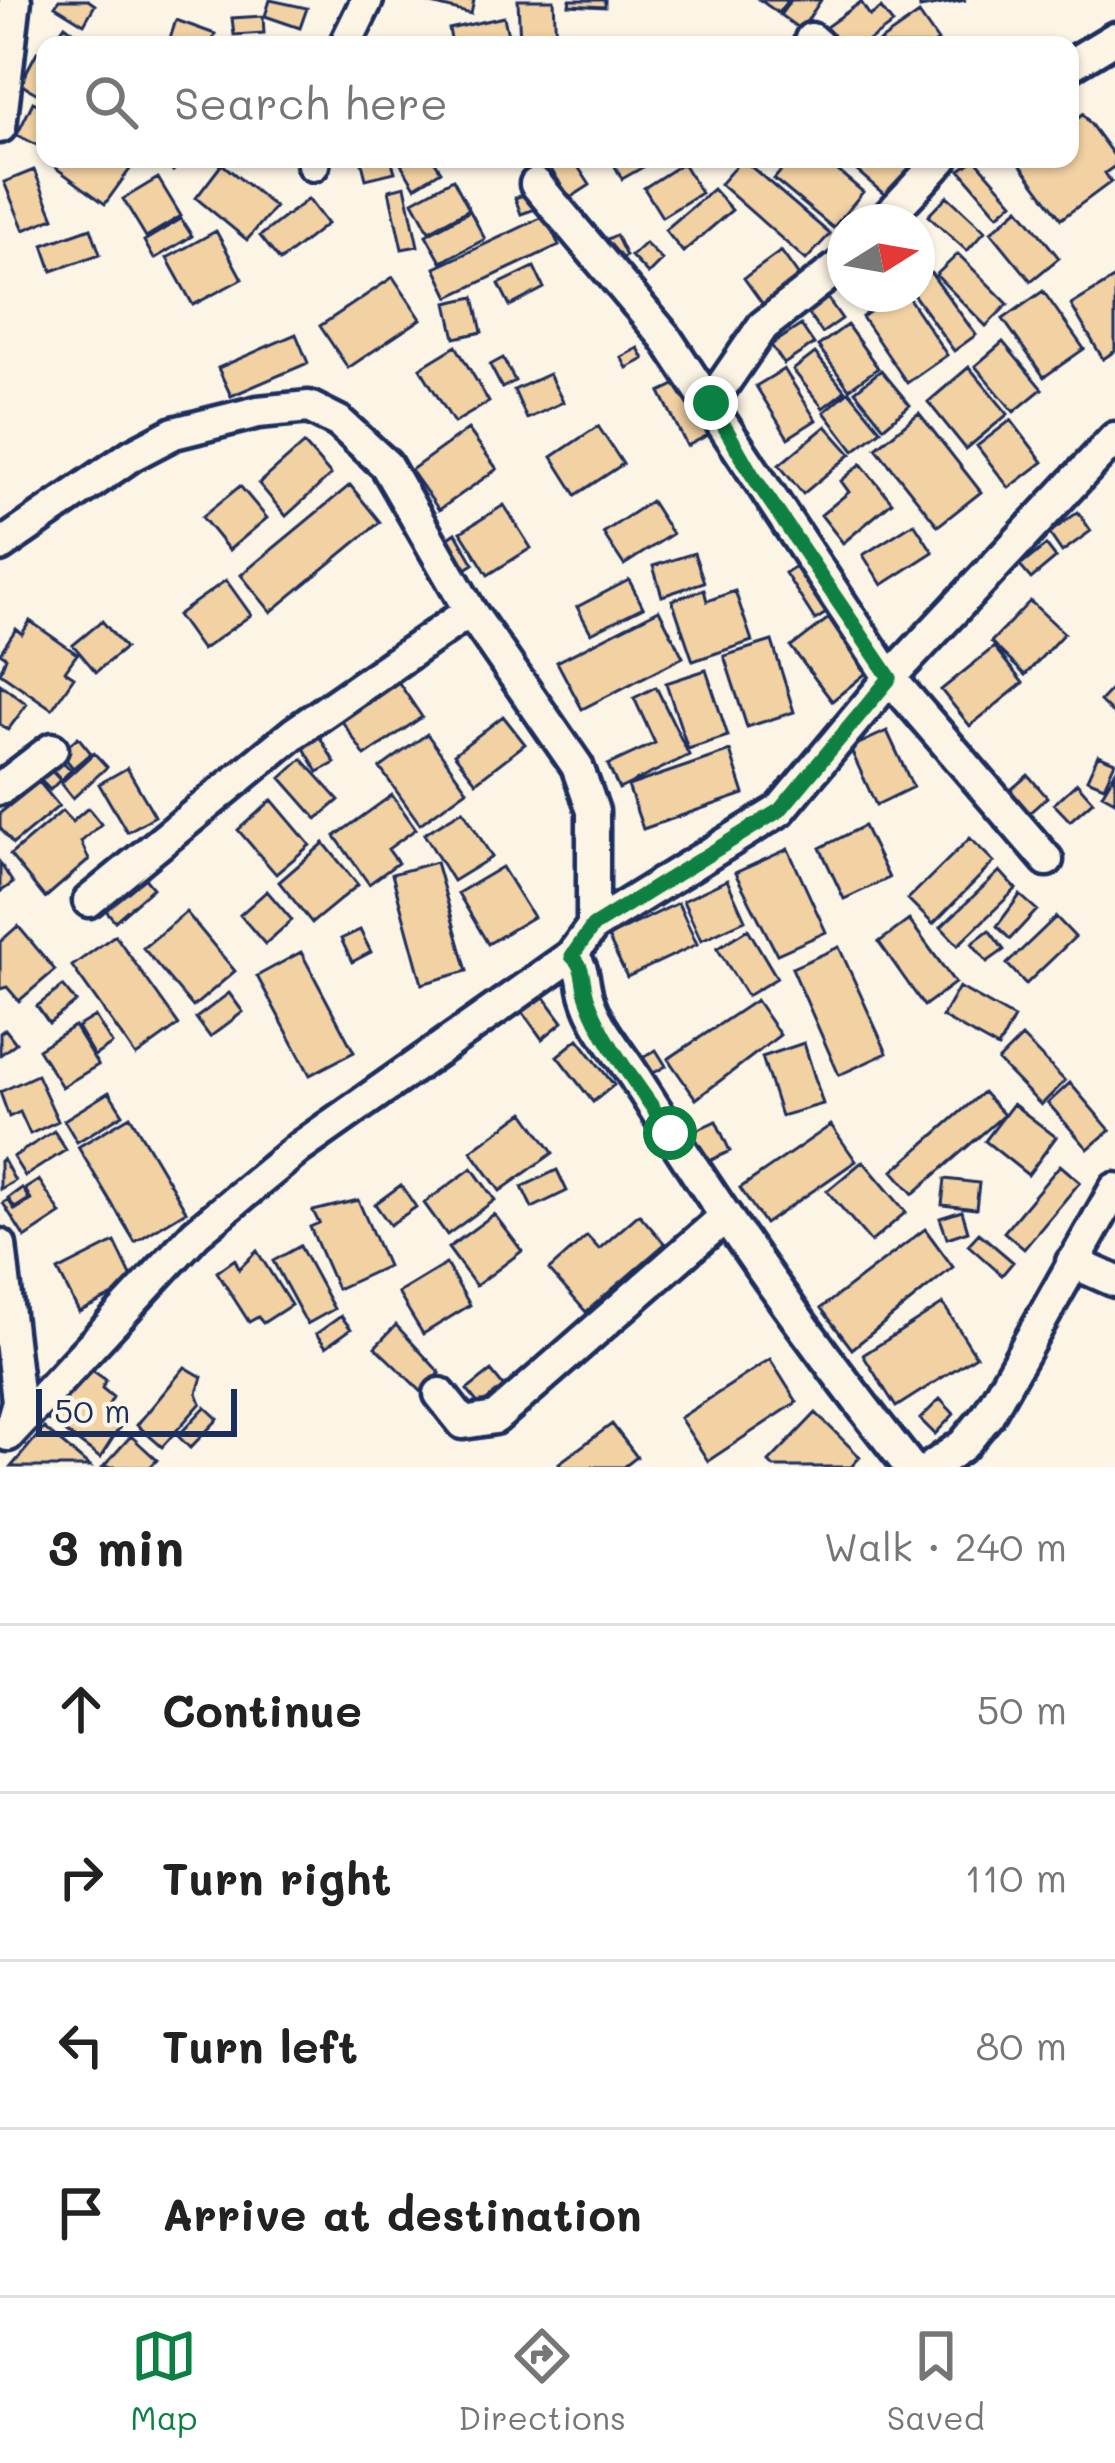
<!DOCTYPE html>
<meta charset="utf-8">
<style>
:root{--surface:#fff;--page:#f2f2f2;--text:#222;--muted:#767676;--line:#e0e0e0;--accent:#0b8043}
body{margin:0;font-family:Mali,sans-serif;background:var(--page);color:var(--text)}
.compass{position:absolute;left:827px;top:204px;width:108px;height:108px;border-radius:50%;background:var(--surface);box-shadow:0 3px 9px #0004;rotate:79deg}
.scale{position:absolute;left:36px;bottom:30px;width:201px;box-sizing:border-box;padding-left:12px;border:6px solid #1b2f5e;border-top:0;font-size:33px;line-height:42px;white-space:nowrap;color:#1b2f5e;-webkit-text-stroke:9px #fcf5e5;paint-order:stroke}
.stop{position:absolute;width:36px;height:36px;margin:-27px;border:9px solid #0b8043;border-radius:50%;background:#fff}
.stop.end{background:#0b8043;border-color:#fff;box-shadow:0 3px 12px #0008}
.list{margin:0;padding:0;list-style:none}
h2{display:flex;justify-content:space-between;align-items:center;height:156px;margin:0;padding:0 48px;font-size:51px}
h2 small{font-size:39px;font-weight:400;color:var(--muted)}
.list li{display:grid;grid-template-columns:78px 1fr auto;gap:36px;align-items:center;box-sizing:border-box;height:168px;padding:0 48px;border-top:3px solid var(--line)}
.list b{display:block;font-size:45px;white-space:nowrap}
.list em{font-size:39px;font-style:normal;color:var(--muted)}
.icon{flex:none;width:66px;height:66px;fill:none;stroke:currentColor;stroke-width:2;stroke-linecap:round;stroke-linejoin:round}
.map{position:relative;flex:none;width:1115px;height:1467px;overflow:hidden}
.search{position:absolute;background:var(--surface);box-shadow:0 3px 9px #0004;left:36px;right:36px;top:36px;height:132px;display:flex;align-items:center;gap:30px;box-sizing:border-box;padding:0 42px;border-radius:24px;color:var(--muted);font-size:45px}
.sheet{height:828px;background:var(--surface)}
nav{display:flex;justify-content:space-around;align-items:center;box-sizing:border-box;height:168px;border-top:3px solid var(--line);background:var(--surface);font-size:33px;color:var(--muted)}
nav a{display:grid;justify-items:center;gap:6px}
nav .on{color:var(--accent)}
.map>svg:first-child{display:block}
.building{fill:#f2d1a3;stroke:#1b2f5e;stroke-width:3}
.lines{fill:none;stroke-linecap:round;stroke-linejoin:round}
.street-casing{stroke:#1b2f5e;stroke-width:39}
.street{stroke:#fcf5e5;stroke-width:30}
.route{stroke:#0b8043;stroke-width:15}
</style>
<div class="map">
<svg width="1115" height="1467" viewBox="0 0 1115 1467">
<rect width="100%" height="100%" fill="#fcf5e5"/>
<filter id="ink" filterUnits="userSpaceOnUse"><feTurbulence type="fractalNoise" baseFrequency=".00833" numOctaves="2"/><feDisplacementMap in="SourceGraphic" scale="24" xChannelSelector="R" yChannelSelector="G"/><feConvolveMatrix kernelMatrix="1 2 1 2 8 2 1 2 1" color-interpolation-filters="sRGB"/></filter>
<g filter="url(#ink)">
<path class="building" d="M 59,0 L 88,0 L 95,5 L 84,24 L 55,6 Z
M 270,0 L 307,8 L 300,28 L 265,16 Z
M 416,0 L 474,0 L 471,14 Z
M 518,0 L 554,0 L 556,42 L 520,43 Z
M 570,0 L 605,0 L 605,7 L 569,5 Z
M 760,0 L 788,0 L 778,13 Z
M 791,0 L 821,0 L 801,30 L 780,15 Z
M 919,0 L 966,0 L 920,8 Z
M 861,2 L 870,16 L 881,8 L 893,24 L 863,45 L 839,45 L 826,27 Z
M 919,14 L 938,41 L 932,45 L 875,45 Z
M 263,16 L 264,33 L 234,35 L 232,18 Z
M 504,17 L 510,45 L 452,45 L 449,29 Z
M 176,20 L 215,34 L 211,45 L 168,45 Z
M 65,25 L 82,38 L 76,45 L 52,43 Z
M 37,52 L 45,56 L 45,98 L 20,84 Z
M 33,102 L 45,108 L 45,149 L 17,135 Z
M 1083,114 L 1115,157 L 1115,166 L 1105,173 L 1111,182 L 1061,219 L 1016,159 L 1070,159 L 1070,125 Z
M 63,159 L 133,159 L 136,161 L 105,204 L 56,168 Z
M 161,159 L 184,159 L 173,171 Z
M 361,159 L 391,159 L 395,172 L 366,179 Z
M 398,159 L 433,159 L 441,171 L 415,187 Z
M 557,159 L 573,159 L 590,185 L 570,198 L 548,165 Z
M 611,159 L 657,159 L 622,179 Z
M 742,159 L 830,234 L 806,260 L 720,184 Z
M 791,159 L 824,159 L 863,192 L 833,228 L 774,179 Z
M 843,159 L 909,159 L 914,164 L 886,196 Z
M 975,159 L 1013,202 L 998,215 L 960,170 Z
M 683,163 L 701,193 L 662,217 L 644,188 Z
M 222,164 L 275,207 L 247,240 L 196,198 Z
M 34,170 L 54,218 L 24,230 L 4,182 Z
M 158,178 L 181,216 L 146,237 L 123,199 Z
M 453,179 L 469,209 L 429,231 L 413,201 Z
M 405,186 L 418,246 L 402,249 L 389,190 Z
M 713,189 L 732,210 L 683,252 L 665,230 Z
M 532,192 L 538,208 L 521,214 L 515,198 Z
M 947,196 L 985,231 L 967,251 L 928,216 Z
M 308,199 L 327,224 L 280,261 L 260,236 Z
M 1019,208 L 1059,258 L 1031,281 L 991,232 Z
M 470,211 L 485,239 L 441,262 L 426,235 Z
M 545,216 L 559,245 L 449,297 L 435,268 Z
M 181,219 L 192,236 L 154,259 L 144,241 Z
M 91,228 L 100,254 L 52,271 L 43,245 Z
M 216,231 L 242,279 L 193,305 L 167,258 Z
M 616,235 L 626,256 L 607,265 L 597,244 Z
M 645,243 L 662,260 L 648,274 L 631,256 Z
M 781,251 L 801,279 L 764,306 L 744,278 Z
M 917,254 L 976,335 L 954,351 L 913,294 Z
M 958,254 L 1008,304 L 986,326 L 936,275 Z
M 534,267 L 544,288 L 510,306 L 499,284 Z
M 393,277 L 421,319 L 348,368 L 320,326 Z
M 1115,278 L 1115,351 L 1103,359 L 1071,305 Z
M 1043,291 L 1084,349 L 1044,377 L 1003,319 Z
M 823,292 L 842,319 L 822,333 L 803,306 Z
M 856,294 L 886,294 L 866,308 Z
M 896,294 L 906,294 L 947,355 L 907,383 L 862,317 Z
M 474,297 L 482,332 L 455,338 L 447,303 Z
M 801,325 L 814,344 L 784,364 L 771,345 Z
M 847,325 L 878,368 L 849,389 L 818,346 Z
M 296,334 L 308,363 L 231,396 L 218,368 Z
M 1003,342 L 1042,389 L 1014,412 L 975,366 Z
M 456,346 L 489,402 L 454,423 L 420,368 Z
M 638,348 L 644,359 L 627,368 L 621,357 Z
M 815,353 L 845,391 L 823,408 L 793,370 Z
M 503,358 L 515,381 L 502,388 L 490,365 Z
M 969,367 L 1008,414 L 966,449 L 928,402 Z
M 784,369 L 816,420 L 788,438 L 756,386 Z
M 881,370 L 910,405 L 884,427 L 855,391 Z
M 549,374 L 563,402 L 527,419 L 514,390 Z
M 681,382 L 708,435 L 687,446 L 660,392 Z
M 849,391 L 881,430 L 854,451 L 824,412 Z
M 919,413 L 981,492 L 938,526 L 876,448 Z
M 1011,420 L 1043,462 L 1009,488 L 977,446 Z
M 598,426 L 623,464 L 576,495 L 552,457 Z
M 826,426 L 851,454 L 803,494 L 779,465 Z
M 468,429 L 497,469 L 439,510 L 411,470 Z
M 304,444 L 331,475 L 286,516 L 259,484 Z
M 861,464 L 892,502 L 843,543 L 821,515 L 849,492 L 841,481 Z
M 350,485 L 380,522 L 271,612 L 241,575 Z
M 240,486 L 267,518 L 229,550 L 202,517 Z
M 651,501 L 672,534 L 624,565 L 603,533 Z
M 504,505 L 531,548 L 488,575 L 461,532 Z
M 1078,512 L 1091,531 L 1062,552 L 1049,533 Z
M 914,523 L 933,552 L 882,585 L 863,555 Z
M 456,533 L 474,564 L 461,572 L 443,542 Z
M 1046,545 L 1056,558 L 1031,579 L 1020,566 Z
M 694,553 L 704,582 L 662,596 L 653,566 Z
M 800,563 L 831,610 L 815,620 L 785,573 Z
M 226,580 L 251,615 L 202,650 L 177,615 Z
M 629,580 L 643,607 L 591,633 L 577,607 Z
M 704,590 L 707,601 L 735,591 L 752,641 L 693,661 L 672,600 Z
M 1030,601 L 1064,633 L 1025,675 L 991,642 Z
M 659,610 L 683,657 L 582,709 L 557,662 Z
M 830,617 L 870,670 L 832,701 L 791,647 Z
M 30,621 L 77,654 L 65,671 L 74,677 L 52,709 L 0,673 L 6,657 L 0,653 L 16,629 L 22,634 Z
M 102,621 L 125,648 L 96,672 L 73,645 Z
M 772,641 L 794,712 L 747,727 L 724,656 Z
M 994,647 L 1023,683 L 970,726 L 941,690 Z
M 706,670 L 728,736 L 688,749 L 666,683 Z
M 397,680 L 422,717 L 365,756 L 340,718 Z
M 0,684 L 27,704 L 8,730 L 0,724 Z
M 1115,685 L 1115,716 L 1100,701 Z
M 656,687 L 689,755 L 619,789 L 608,765 L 655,743 L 634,698 Z
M 503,716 L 525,744 L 476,782 L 454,754 Z
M 887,731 L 913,787 L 876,805 L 850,748 Z
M 318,734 L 335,763 L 318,772 L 301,743 Z
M 427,734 L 467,790 L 420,824 L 380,768 Z
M 78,737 L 91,753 L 73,768 L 60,752 Z
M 730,751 L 744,794 L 643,829 L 628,786 Z
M 94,753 L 107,767 L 73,798 L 61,783 Z
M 56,755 L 71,770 L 61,780 L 46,764 Z
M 1098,755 L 1115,762 L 1104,786 L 1087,779 Z
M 302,759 L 339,800 L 317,819 L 281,778 Z
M 46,765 L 60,780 L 50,790 L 36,775 Z
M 127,768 L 155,816 L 127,832 L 99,784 Z
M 1115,772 L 1115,801 L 1102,794 Z
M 1028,775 L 1047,797 L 1026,816 L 1006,794 Z
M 39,782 L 59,806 L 13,844 L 0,828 L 0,813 Z
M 1077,783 L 1093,801 L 1070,821 L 1054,804 Z
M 392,795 L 416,829 L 388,849 L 398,863 L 369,884 L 335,836 Z
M 272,800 L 310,845 L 276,874 L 238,830 Z
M 88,808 L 101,824 L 81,842 L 89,860 L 45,898 L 10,855 L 62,811 L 72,822 Z
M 463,810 L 492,857 L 453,881 L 424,834 Z
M 864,826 L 889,878 L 844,899 L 820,848 Z
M 970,838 L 994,862 L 933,924 L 908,899 Z
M 324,843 L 358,885 L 312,923 L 279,882 Z
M 788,849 L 826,932 L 777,954 L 735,873 Z
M 436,862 L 467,971 L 422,984 L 392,874 Z
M 0,863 L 13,883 L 0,892 Z
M 502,867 L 533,917 L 488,944 L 458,893 Z
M 1000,871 L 1016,889 L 958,945 L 941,927 Z
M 142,875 L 153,888 L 115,921 L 104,908 Z
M 727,880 L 745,920 L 701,940 L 683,901 Z
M 267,891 L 292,920 L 265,944 L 240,915 Z
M 1020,895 L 1037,910 L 1010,939 L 997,926 Z
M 678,903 L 697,944 L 627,977 L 608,937 Z
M 186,912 L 235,971 L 193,1007 L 143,948 Z
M 1056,917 L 1075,937 L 1026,984 L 1007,964 Z
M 909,920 L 955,983 L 924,1006 L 879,942 Z
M 18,926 L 55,970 L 19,1001 L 7,987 L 0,989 L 0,942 Z
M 748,929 L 777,978 L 747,996 L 717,948 Z
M 360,930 L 371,952 L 352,962 L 341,939 Z
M 989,930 L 1004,950 L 987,962 L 972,943 Z
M 115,935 L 179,1025 L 136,1056 L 72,966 Z
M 839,947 L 887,1053 L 839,1075 L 792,968 Z
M 301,952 L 354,1052 L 310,1075 L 257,976 Z
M 63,986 L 76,1002 L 49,1023 L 37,1006 Z
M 959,987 L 1014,1018 L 998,1048 L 942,1017 Z
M 540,991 L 563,1022 L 542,1039 L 519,1007 Z
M 229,993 L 243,1012 L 210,1037 L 196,1018 Z
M 756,1000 L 780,1035 L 696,1099 L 668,1059 Z
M 95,1016 L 112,1044 L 94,1056 L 77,1027 Z
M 74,1026 L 98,1065 L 62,1087 L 38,1049 Z
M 5,1029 L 16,1043 L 0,1055 L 0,1033 Z
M 1022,1037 L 1065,1081 L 1041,1105 L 998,1061 Z
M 578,1039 L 614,1085 L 593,1102 L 557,1056 Z
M 804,1043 L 823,1104 L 781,1116 L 762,1057 Z
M 656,1050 L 666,1066 L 643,1079 L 634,1063 Z
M 37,1075 L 58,1121 L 30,1134 L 20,1112 L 9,1117 L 0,1092 Z
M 1070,1083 L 1110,1130 L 1088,1149 L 1048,1103 Z
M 109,1092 L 123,1114 L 77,1142 L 64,1120 Z
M 983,1092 L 1004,1115 L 913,1194 L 893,1171 Z
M 1013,1104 L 1056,1137 L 1028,1175 L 985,1141 Z
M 524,1112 L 553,1153 L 500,1191 L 471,1151 Z
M 130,1116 L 186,1211 L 135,1242 L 78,1147 Z
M 716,1121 L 730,1151 L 703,1164 L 688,1134 Z
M 831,1125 L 856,1161 L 765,1224 L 740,1188 Z
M 54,1131 L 66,1150 L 25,1176 L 13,1157 Z
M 3,1159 L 15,1181 L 0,1189 L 0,1161 Z
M 863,1161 L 906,1212 L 871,1242 L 827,1191 Z
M 1060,1165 L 1080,1182 L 1024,1249 L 1004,1232 Z
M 472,1168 L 495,1200 L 447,1235 L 424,1203 Z
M 557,1170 L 567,1191 L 532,1208 L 522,1187 Z
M 945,1179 L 979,1183 L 976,1209 L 942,1205 Z
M 39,1180 L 61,1214 L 25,1238 L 3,1203 L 8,1200 L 15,1210 L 31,1200 L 25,1189 Z
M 401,1185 L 416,1207 L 390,1225 L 375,1204 Z
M 22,1188 L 29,1199 L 15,1208 L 8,1198 Z
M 358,1200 L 387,1266 L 337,1289 L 310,1227 L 319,1223 L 313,1211 Z
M 962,1211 L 968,1231 L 947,1238 L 940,1218 Z
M 494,1214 L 522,1251 L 476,1286 L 448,1248 Z
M 639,1214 L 665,1244 L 586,1312 L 549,1270 L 587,1236 L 599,1249 Z
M 925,1229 L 953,1267 L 852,1349 L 821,1308 Z
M 979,1233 L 1013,1262 L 1002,1275 L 968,1245 Z
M 115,1242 L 135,1284 L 79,1312 L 58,1271 Z
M 300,1246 L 334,1309 L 307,1324 L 273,1261 Z
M 257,1251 L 291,1305 L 263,1323 L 258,1317 L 249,1322 L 217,1272 L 235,1259 L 239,1269 Z
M 446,1264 L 470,1305 L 423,1334 L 398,1293 Z
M 943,1304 L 976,1356 L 896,1407 L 863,1355 Z
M 341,1316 L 351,1329 L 326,1347 L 316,1334 Z
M 396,1325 L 440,1373 L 422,1392 L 375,1347 Z
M 770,1359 L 797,1402 L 708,1461 L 680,1418 Z
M 185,1367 L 202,1377 L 197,1393 L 201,1403 L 162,1447 L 137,1425 Z
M 89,1368 L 106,1380 L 102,1388 L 113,1397 L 108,1406 L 125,1419 L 100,1458 L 49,1420 Z
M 491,1371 L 504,1387 L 480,1406 L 467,1390 Z
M 940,1399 L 954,1414 L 935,1434 L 920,1419 Z
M 205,1407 L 218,1419 L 190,1448 L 178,1436 Z
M 816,1413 L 860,1457 L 851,1467 L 774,1467 L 769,1462 Z
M 612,1424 L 637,1457 L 624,1467 L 562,1467 L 559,1463 Z
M 44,1428 L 90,1467 L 11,1467 Z
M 131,1436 L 157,1460 L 150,1467 L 103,1467 Z"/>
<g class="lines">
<defs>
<path id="street" d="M 811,39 L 818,45
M 345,45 L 367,0
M 1070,65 L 1115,38
M 0,127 L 15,0
M 313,165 L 314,159
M 536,184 L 665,337 L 890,678 L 1047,860
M 883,222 L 942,159
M 711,402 L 763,326 L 845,262
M 0,546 L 132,455 L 174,433 L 258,412 L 309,407 L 339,422 L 386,465 L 470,611 L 577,766 L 593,811 L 593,926 L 571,956 L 299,1148 L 196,1233 L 8,1435
M 0,789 L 52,749
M 89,901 L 294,733 L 470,611
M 593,926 L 780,810 L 890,678 L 1115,438
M 571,956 C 585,967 582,981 587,997 C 595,1025 618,1051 634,1076 C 719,1211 810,1342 910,1467
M 0,1245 L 18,1401 L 10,1429
M 1072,1262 L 1115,1281
M 440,1394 L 463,1423 L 495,1418 L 726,1216
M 932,1467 L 963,1445 L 988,1415 L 1115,1189"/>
</defs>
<use href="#street" class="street-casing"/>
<use href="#street" class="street"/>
</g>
</g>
<g class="lines" filter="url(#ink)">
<path class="route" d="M 670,1133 C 643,1091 605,1047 588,1000 C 581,983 586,968 572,956 L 593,926 L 780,810 L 890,678 L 751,473 L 711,403"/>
</g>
</svg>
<svg class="compass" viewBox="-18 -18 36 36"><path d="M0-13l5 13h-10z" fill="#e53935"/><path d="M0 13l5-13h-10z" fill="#767676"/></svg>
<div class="scale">50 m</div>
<div class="stop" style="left:670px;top:1133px"></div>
<div class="stop end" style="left:711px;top:403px"></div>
<div class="search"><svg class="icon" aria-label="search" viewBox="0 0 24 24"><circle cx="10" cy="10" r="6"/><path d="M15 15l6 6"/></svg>Search here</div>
</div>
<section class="sheet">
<h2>3 min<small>Walk · 240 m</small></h2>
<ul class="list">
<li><svg class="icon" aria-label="ahead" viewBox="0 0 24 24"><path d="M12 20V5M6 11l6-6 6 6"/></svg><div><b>Continue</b></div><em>50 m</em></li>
<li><svg class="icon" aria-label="right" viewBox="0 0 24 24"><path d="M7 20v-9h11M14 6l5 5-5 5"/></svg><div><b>Turn right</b></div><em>110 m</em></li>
<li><svg class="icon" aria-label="left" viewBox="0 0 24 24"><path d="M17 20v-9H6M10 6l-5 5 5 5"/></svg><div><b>Turn left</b></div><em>80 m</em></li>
<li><svg class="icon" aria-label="arrive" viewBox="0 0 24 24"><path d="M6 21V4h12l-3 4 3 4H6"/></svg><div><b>Arrive at destination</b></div></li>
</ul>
</section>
<nav>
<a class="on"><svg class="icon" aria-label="map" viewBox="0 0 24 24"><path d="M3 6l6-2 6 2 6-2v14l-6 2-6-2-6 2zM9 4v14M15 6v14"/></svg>Map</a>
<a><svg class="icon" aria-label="directions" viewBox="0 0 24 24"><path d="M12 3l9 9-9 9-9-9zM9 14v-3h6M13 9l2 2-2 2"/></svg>Directions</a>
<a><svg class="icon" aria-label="saved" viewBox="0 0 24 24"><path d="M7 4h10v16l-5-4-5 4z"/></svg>Saved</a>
</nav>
